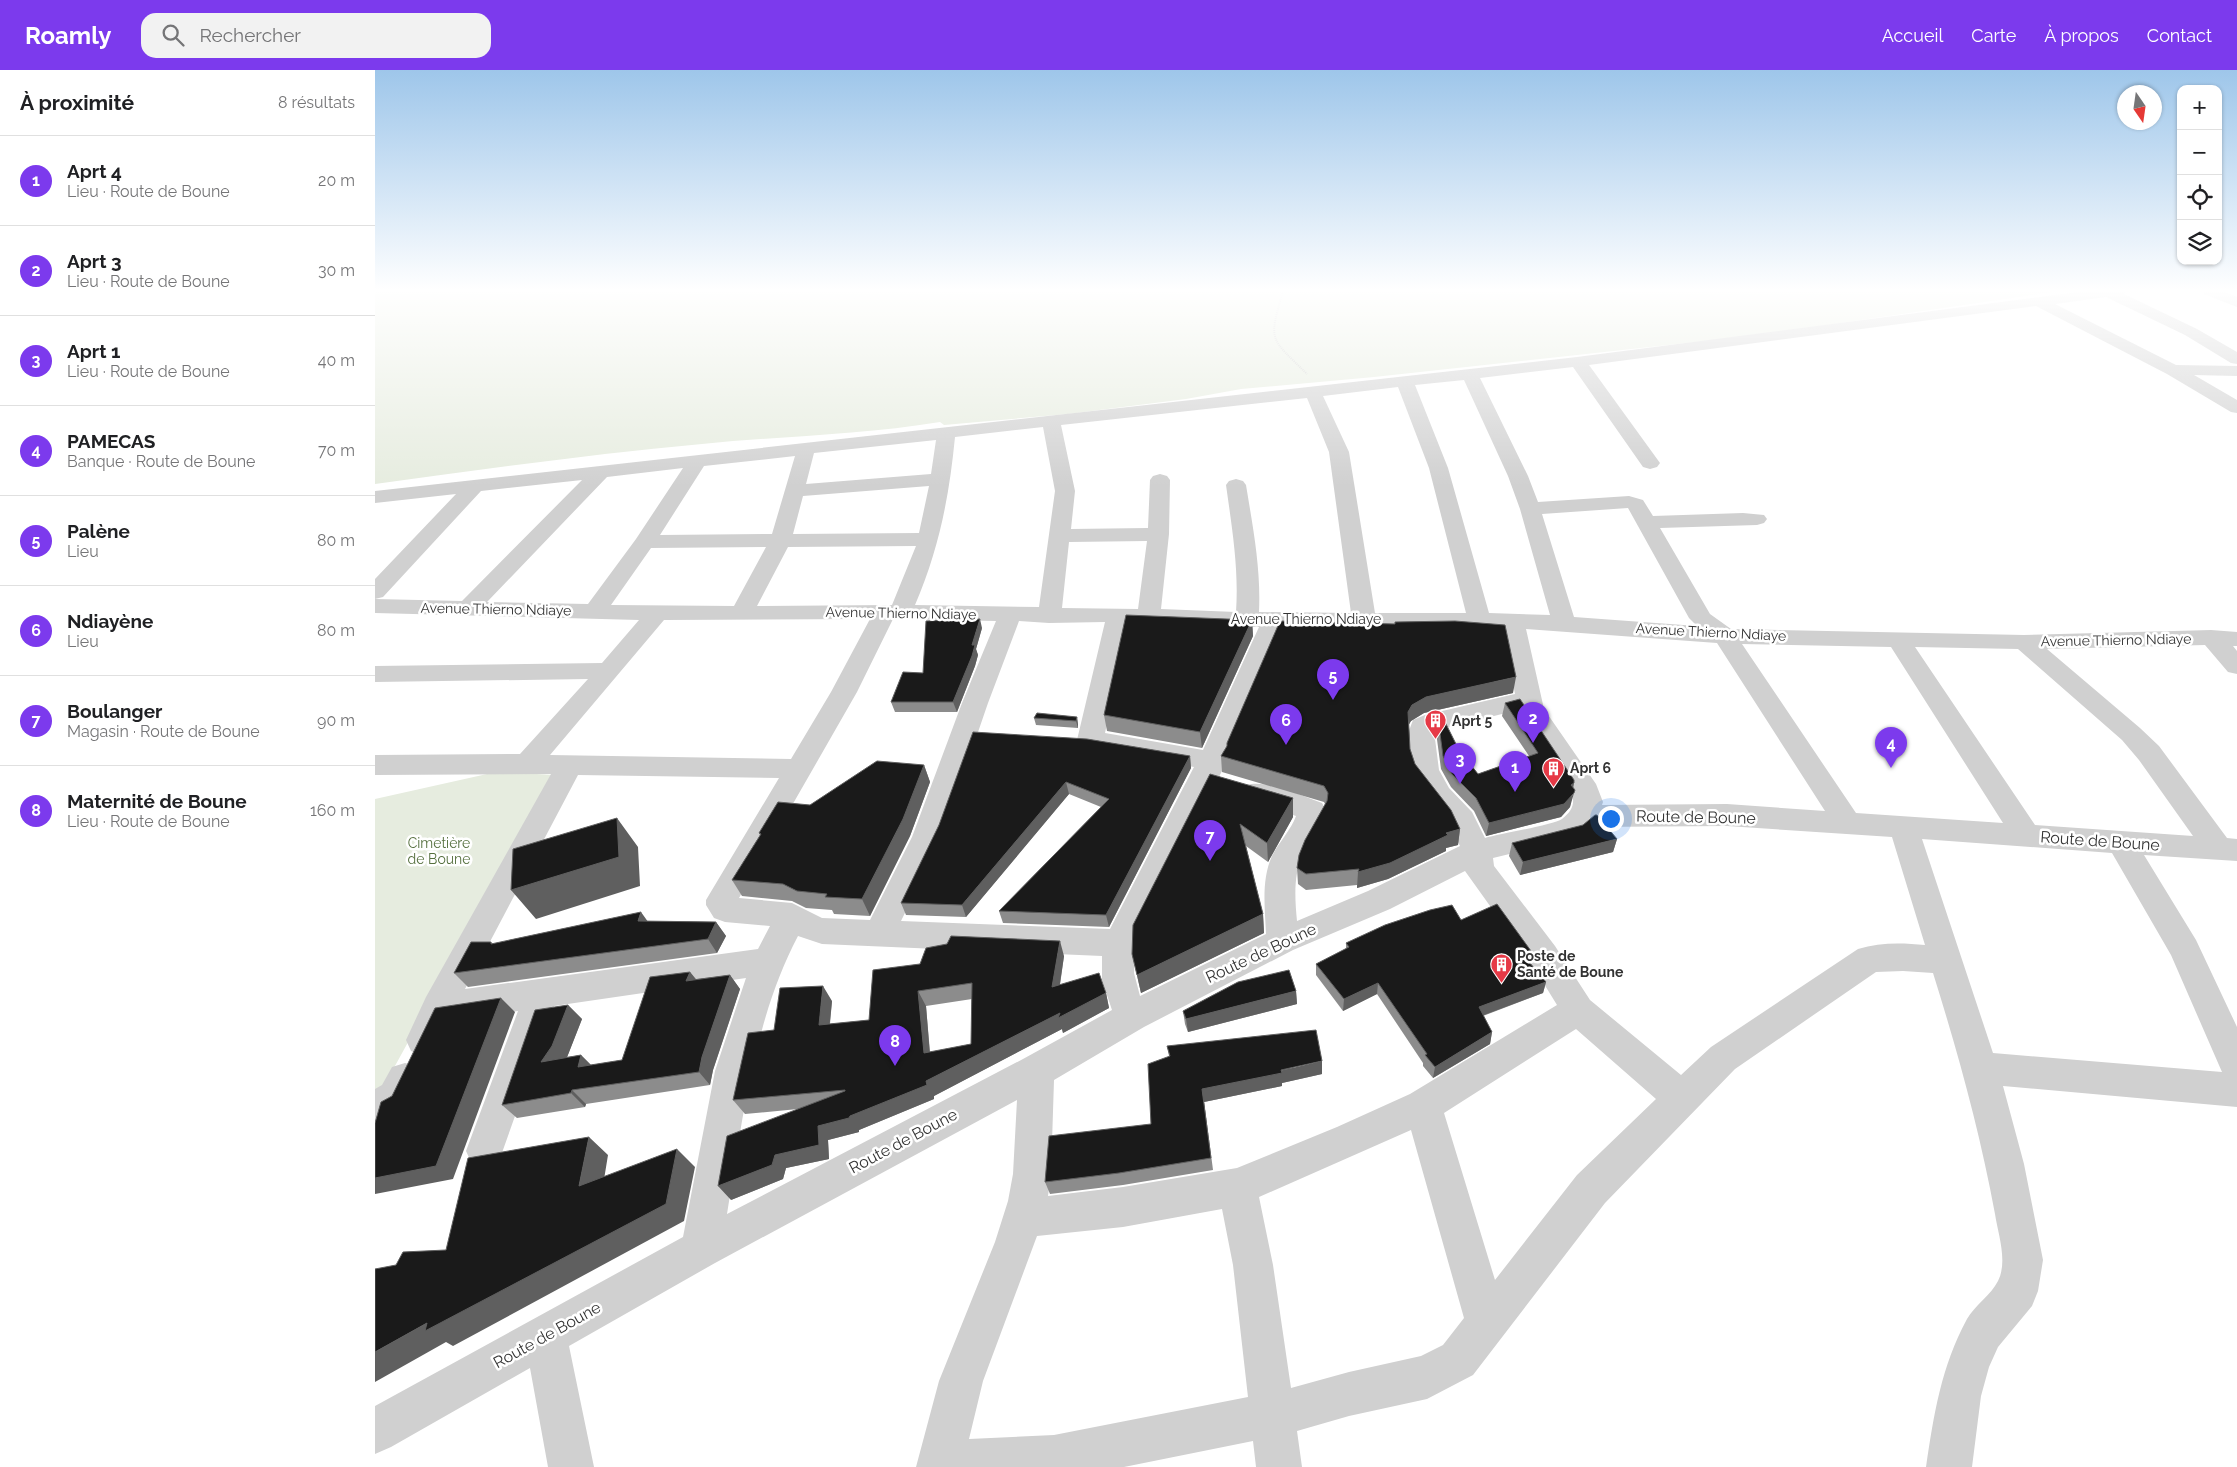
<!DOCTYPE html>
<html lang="fr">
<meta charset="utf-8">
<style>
:root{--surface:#fff;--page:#f2f2f2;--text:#202124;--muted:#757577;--line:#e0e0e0;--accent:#7c3aed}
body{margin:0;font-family:Raleway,sans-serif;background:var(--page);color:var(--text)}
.controls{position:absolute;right:15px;top:15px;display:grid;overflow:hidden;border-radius:10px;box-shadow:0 1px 4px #0004}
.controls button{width:45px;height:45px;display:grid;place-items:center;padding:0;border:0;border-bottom:1px solid var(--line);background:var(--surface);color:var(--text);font:25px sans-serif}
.compass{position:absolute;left:1742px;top:15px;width:45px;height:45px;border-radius:50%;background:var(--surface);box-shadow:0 1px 4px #0004;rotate:167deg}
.you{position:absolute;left:1235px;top:748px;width:18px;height:18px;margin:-12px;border:4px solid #fff;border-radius:50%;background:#1a73e8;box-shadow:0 0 0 8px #1a73e833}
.badge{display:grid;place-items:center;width:32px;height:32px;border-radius:50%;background:var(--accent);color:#fff;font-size:16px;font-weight:700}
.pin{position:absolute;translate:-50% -41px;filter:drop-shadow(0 1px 2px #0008)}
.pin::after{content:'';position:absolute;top:26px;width:18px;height:15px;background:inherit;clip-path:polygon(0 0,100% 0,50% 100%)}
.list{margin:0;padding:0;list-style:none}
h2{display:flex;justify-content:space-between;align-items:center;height:65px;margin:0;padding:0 20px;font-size:21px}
h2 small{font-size:16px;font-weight:400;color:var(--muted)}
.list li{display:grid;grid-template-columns:32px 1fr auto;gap:15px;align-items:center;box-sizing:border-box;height:90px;padding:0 20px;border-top:1px solid var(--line)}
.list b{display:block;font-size:19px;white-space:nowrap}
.list p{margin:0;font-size:16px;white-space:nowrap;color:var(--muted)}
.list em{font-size:16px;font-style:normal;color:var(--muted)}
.icon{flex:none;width:28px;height:28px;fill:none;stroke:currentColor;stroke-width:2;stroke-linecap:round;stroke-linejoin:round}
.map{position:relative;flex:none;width:1862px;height:1397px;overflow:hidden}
header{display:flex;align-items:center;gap:30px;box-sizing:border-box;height:70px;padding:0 25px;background:var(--accent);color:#fff}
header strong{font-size:24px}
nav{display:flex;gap:28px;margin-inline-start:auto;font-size:18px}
.search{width:350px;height:45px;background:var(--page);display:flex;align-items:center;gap:12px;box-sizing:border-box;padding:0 18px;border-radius:15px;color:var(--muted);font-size:19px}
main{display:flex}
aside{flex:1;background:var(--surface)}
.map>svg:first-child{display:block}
.green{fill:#e6ecdf}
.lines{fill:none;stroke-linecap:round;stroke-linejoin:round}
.path{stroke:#cdcdcd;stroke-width:2;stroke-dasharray:1 1;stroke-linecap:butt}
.minor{fill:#d0d0d0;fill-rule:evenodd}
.wall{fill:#8c8c8c;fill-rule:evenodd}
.shaded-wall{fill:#5f5f5f}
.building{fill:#1a1a1a;stroke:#5f5f5f;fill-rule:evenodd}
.labels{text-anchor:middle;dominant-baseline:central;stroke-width:5;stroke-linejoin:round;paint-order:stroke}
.street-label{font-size:14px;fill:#333;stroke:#fff}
.poi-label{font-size:14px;font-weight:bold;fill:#333;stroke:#fff;text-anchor:start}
.park-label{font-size:14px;fill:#56703f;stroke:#fff}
.near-street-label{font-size:16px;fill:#333;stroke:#fff}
</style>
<header>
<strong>Roamly</strong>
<div class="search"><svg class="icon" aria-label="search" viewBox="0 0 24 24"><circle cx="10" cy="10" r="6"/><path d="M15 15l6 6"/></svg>Rechercher</div>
<nav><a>Accueil</a><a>Carte</a><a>À propos</a><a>Contact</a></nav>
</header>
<main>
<aside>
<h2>À proximité<small>8 résultats</small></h2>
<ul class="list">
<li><span class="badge">1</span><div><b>Aprt 4</b><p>Lieu · Route de Boune</p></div><em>20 m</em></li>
<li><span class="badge">2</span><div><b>Aprt 3</b><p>Lieu · Route de Boune</p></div><em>30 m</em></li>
<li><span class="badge">3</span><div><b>Aprt 1</b><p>Lieu · Route de Boune</p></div><em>40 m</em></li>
<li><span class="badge">4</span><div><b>PAMECAS</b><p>Banque · Route de Boune</p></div><em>70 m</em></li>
<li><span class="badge">5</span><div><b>Palène</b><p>Lieu</p></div><em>80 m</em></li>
<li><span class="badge">6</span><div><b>Ndiayène</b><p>Lieu</p></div><em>80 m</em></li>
<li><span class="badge">7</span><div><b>Boulanger</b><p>Magasin · Route de Boune</p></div><em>90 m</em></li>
<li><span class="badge">8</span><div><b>Maternité de Boune</b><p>Lieu · Route de Boune</p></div><em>160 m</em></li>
</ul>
</aside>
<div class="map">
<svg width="1862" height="1397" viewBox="0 0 1862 1397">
<rect width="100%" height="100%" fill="#fff"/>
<path class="green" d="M 0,221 L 1685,221 L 1452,255 L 1330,271 L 999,307 L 866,319 L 811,329 L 693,344 L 569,355 L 565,352 C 486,365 406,366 327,374 C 218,384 109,399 0,414 Z
M 121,702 L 180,705 L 4,1025 L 0,1027 L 0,729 Z"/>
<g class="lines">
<path class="path" d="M 908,221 C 893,273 895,267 932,304"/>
<path class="minor" d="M 1712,221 L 1751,221 L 1749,224 L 1822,259 L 1862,282 L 1862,294 L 1856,293 L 1810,265 L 1731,227 L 1680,234 L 1801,295 L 1862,296 L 1862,306 L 1819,305 L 1862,330 L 1862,343 L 1856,342 L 1792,304 L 1661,236 L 1214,295 L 1285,393 L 1282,397 L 1275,399 L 1268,397 L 1198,297 L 1105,308 L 1153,406 L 1163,432 L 1254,426 L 1268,430 L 1278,446 L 1368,443 L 1389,445 L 1392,449 L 1389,453 L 1382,455 L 1285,458 L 1335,544 L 1356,559 L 1649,565 L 1836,560 L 1862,562 L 1862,576 L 1858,576 L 1862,581 L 1862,604 L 1853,602 L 1830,575 L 1672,579 L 1765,658 L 1784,676 L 1852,768 L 1862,769 L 1862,791 L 1769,785 L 1821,870 L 1862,957 L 1862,1037 L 1628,1016 L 1649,1094 L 1668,1190 L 1663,1221 L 1657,1236 L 1623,1277 L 1614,1297 L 1606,1326 L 1597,1397 L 1551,1397 C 1559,1344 1566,1297 1592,1249 C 1600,1235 1616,1225 1623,1211 C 1633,1191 1623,1164 1620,1144 C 1605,1062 1583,983 1558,903 L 1528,901 L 1501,902 L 1360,999 L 1230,1133 L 1098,1305 L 1052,1329 L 974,1346 L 922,1361 L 927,1397 L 881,1397 L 878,1371 L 749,1397 L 541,1397 L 564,1311 L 620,1172 L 633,1131 L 638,1104 L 642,1030 L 340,1193 L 194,1276 L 219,1397 L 173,1397 L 155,1298 L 16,1377 L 0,1384 L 0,1336 L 308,1167 L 340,1001 L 371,908 L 179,936 L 123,1094 L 110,1099 L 97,1094 L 91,1081 L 143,941 L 90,949 L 77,943 L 60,981 L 48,986 L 36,981 L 31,970 L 51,927 L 176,704 L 0,705 L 0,685 L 145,684 L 213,609 L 0,612 L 0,596 L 227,593 L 264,550 L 0,543 L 0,529 L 87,531 L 207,410 L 106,421 L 8,527 L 0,529 L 0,509 L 81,424 L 0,433 L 0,421 L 1202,287 ZM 1089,310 L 1133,406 L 1145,439 L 1175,545 L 1114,543 L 1073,398 L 1040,315 ZM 1023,317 L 1054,398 L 1091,543 L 1000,543 L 974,382 L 948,326 ZM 932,328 L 954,382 L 976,543 L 884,542 C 886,499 878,458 871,415 L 868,411 L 861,409 L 854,411 L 851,415 C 857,458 864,499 861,542 L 786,539 L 794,464 L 795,410 L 792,406 L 785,404 L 778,406 L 775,410 L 773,458 L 696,459 L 700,421 L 686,355 ZM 668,357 L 680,421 L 664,537 L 540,535 C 564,479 574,428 580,367 ZM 561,370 L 556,404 L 431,414 L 439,383 ZM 420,386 L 397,464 L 285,465 L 329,396 ZM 308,398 L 261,469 L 213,534 L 112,532 L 232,407 ZM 554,416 L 544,463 L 418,464 L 428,426 ZM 1253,438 L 1314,548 L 1322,556 L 1199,547 L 1167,444 ZM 772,471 L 763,539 L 687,538 L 694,472 ZM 541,476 L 517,535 L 382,536 L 413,477 ZM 391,477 L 359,536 L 236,535 L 276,478 ZM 495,549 L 456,622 L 416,689 L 175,685 L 289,550 ZM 518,549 L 621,551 L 587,633 L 537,767 L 495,850 L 447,848 L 417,833 L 364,828 L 482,622 ZM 644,551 L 674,553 L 730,552 L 702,670 L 706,676 L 819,697 L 735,859 L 526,851 L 567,767 L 613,633 ZM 753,553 L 884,557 L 828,680 L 730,663 ZM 908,557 L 1127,558 L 1140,624 L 1050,645 L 1038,650 L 1032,666 L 1035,674 L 1036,700 L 1054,732 L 1075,756 L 1085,776 L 993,821 L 922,851 C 920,830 918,804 928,785 C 936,770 948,758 951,740 L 947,733 C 927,726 891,709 872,715 L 868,722 L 872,729 L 921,746 C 916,760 904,772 897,786 C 886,810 890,838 891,864 L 765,926 L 759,903 L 760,873 L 852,691 L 851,689 ZM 1151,559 L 1342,573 L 1450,741 L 1352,734 L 1227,735 L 1228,732 L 1221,714 L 1169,639 ZM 1367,574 L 1516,577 L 1628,753 L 1481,743 ZM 1540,577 L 1643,579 L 1747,670 L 1764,690 L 1818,766 L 1660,755 ZM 1143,640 L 1197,723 C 1200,735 1197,741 1187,749 C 1178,755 1124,764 1110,768 L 1097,742 L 1074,718 L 1064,700 L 1059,661 ZM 203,705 L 404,708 L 331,830 L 331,835 L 339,848 L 350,852 L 395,856 L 383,879 L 90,919 ZM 1352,756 L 1517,767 L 1550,875 C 1528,873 1505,872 1483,879 L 1336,977 L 1306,1005 L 1215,930 L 1180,876 L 1119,796 L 1118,788 L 1204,767 L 1215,757 ZM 1547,769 L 1737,783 L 1796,885 L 1847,1002 L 1618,983 ZM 1090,801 L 1158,896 L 1182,935 L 1035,1024 L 962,1057 L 862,1098 L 748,1117 L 673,1126 L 676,1104 L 679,1010 L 769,957 L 918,880 L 1015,839 ZM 423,866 L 447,874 L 727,886 L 727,910 L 737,940 L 648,989 L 352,1144 C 367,1052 379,949 423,866 ZM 1201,959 L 1281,1029 L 1202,1105 L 1120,1210 L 1069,1043 ZM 1036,1060 L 1089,1248 L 1068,1275 L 1046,1286 L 974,1302 L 916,1318 L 898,1195 L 884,1127 ZM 847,1139 L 858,1195 L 873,1327 L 679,1365 L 594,1369 L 608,1311 L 662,1166 L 748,1157 Z
M 1827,221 L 1847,221 L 1862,227 L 1862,237 L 1829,224 Z
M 30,993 L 43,997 L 48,1009 L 33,1039 L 0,1055 L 0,1019 L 7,1015 L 17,997 Z"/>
</g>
<path class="wall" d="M 877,550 L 878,566 L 827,678 L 732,661 L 729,645 Z
M 1020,552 L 1138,623 L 1049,643 L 1036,651 L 1034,654 L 1035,679 L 1040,694 L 1085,759 L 1083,775 L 1071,778 L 1071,781 L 1013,809 L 982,818 L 982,815 L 931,820 L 923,814 L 922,798 L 950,734 L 949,732 L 847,702 L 846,686 L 1020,554 Z
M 607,558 L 601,579 L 603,585 L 600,596 L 582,642 L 520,642 L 516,632 Z
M 1130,633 L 1199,713 L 1195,737 L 1186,747 L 1111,766 L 1099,741 L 1076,717 L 1066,699 L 1061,662 L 1063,649 L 1084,680 L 1103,704 L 1154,686 L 1127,646 Z
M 702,647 L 703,655 L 703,658 L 661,655 L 659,648 Z
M 712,669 L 815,686 L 816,698 L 734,857 L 628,853 L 624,841 L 726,737 L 694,724 L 591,847 L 531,845 L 526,833 Z
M 549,695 L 555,712 L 535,766 L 495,846 L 459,844 L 457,840 L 431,838 L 417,831 L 367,826 L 357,810 L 385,765 L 384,763 Z
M 835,704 L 918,728 L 918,747 L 893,792 L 871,776 L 888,844 L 889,863 L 766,923 L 757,884 Z
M 1242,769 L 1238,782 L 1145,805 L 1134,786 L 1137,773 Z
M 1086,850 L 1156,881 L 1154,891 L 1171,912 L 1168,923 L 1108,946 L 1117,962 L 1115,974 L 1058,1008 L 1048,996 L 1048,993 L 1002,924 L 968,941 L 941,905 L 941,894 L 971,879 L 971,873 Z
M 273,851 L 341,852 L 351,866 L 342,883 L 93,917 L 79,903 L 116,872 L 118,874 Z
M 689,886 L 685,915 L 731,923 L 734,938 L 688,963 L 687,959 L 559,1026 L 559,1029 L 484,1060 L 484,1062 L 453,1070 L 454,1089 L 411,1098 L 408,1109 L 356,1130 L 423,1039 L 370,1044 L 358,1030 L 399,960 L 457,931 L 455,954 L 494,950 L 498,900 ZM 597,929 L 596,974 L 555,982 L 551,936 Z
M 315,902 L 321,909 L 355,905 L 365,919 L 338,1000 L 335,1015 L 211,1034 L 210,1037 L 142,1048 L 127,1035 L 193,935 L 207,949 L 192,987 L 206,985 L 216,995 L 247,990 Z
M 921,921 L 922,934 L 813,962 L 810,954 L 808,941 Z
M 792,976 L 947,1004 L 907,1013 L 907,1016 L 829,1032 L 838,1100 L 748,1115 L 675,1124 L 670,1112 L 776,1054 L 794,986 Z"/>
<path class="shaded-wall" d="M 605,549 L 607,558 L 601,579 L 603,585 L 600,596 L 582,642 L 578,632 Z
M 877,550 L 878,566 L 827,678 L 825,662 Z
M 1141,607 L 1138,623 L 1049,643 L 1036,651 L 1032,658 L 1033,642 L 1037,635 L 1051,627 Z
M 702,647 L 703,655 L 703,658 L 701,651 Z
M 815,686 L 816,698 L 734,857 L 731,845 Z
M 549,695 L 555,712 L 535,766 L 495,846 L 487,829 Z
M 691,712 L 694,724 L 591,847 L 587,835 Z
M 1199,713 L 1196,727 L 1199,723 L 1195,737 L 1186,747 L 1111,766 L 1114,753 Z
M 918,728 L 918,747 L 893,792 L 892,773 Z
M 242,748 L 263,777 L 265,816 L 161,849 L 136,820 Z
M 1085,759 L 1083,775 L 1071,778 L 1071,781 L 1013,809 L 982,818 L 983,802 L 1071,763 Z
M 1242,769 L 1238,782 L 1145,805 L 1148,792 Z
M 266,842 L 276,856 L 263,851 Z
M 888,844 L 889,863 L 766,923 L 762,905 Z
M 341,852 L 351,866 L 342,883 L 333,869 Z
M 685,871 L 689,886 L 682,933 L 677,917 Z
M 1156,881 L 1153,893 L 1148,885 Z
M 315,902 L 326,916 L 311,911 Z
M 355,905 L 365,919 L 338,1000 L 335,1015 L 324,1002 L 327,987 Z
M 1171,912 L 1168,923 L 1101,948 L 1104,937 Z
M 1003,913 L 1002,924 L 968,941 L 969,929 Z
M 448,916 L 457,931 L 453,970 L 444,955 Z
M 543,921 L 551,936 L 556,998 L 549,983 Z
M 921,921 L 922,934 L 813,962 L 811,949 Z
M 731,923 L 734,938 L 688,963 L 687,959 L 559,1026 L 559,1029 L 484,1060 L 484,1062 L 453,1070 L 454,1089 L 411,1098 L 408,1109 L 356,1130 L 343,1116 L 400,1085 L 443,1056 L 475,1046 L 551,1011 L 685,943 Z
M 126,928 L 140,942 L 78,1109 L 0,1124 L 0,1108 Z
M 193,935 L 207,949 L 191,990 L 166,992 Z
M 1117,962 L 1115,974 L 1058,1008 L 1060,997 Z
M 206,985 L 219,998 L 203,997 Z
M 947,991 L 947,1004 L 907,1013 L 907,1016 L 829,1032 L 838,1100 L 827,1019 Z
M 197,1020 L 211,1034 L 210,1037 L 196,1023 Z
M 214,1067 L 233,1085 L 225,1134 L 204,1116 Z
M 302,1079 L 320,1097 L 309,1151 L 78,1276 L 71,1272 L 0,1312 L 0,1282 L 52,1253 Z"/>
<path class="building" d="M 751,545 L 877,550 L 825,662 L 729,645 Z
M 605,549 L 597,575 L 600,575 L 597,586 L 578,632 L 516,632 L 528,602 L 548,603 L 551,551 Z
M 905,551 L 1020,554 L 1020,552 L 1080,551 L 1130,555 L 1141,607 L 1051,627 L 1037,635 L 1033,642 L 1035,679 L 1040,694 L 1076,740 L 1085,759 L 1071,763 L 1073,765 L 1015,793 L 983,802 L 984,799 L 931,804 L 922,798 L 924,785 L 930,770 L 952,731 L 953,723 L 949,716 L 846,686 L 852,676 L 852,673 Z
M 1145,629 L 1199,710 L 1199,713 L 1196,715 L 1200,720 L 1199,723 L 1189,734 L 1114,753 L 1101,728 L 1077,704 L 1068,686 L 1063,649 L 1068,648 L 1084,680 L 1103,704 L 1163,683 L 1130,633 Z
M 662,643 L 702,647 L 701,651 L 659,648 Z
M 598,662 L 712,669 L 815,686 L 731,845 L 624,841 L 734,729 L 691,712 L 587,835 L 526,833 L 564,755 Z
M 502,691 L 549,695 L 528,749 L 487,829 L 450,827 L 452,824 L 422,821 L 408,814 L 357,810 L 386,764 L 384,763 L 403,732 L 435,735 Z
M 835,704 L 918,728 L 892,773 L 865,754 L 888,844 L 762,905 L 757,884 L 758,855 Z
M 1220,745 L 1222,745 L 1242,769 L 1148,792 L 1137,773 L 1208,755 Z
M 242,748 L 244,787 L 136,820 L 138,779 Z
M 1122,834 L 1156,881 L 1148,885 L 1171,912 L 1104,937 L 1117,962 L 1060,997 L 1050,985 L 1052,984 L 1003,913 L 969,929 L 941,894 L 974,877 L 971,873 L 1010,855 L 1055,840 L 1077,835 L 1086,850 Z
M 266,842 L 263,851 L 341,852 L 333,869 L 79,903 L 96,872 L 116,872 L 116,874 Z
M 576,866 L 685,871 L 677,917 L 724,903 L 731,923 L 683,948 L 685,943 L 551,1011 L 552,1015 L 475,1046 L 474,1048 L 443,1056 L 444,1075 L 400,1085 L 397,1095 L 343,1116 L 352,1066 L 470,1021 L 470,1020 L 358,1030 L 373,963 L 399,960 L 405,918 L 448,916 L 444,955 L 494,950 L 498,900 L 545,894 L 551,878 L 572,874 ZM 597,913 L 596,974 L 549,983 L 543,921 Z
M 914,900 L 921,921 L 811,949 L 808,941 L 863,912 Z
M 315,902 L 311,911 L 355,905 L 327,987 L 324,1002 L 197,1020 L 196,1023 L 127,1035 L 160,940 L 193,935 L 177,976 L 166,992 L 206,985 L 203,997 L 247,990 L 275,907 Z
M 126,928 L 61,1096 L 0,1108 L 0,1053 L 6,1032 L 17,1026 L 60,938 Z
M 941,960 L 947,991 L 906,1000 L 907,1003 L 827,1019 L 836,1088 L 744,1103 L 670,1112 L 674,1066 L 776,1054 L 773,994 L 795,986 L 792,976 Z
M 214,1067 L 204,1116 L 302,1079 L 291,1134 L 50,1261 L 52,1253 L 0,1282 L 0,1199 L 21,1195 L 28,1182 L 71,1180 L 93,1088 Z"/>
<linearGradient id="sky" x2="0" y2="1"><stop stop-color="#9ec6ea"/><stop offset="0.53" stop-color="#fff"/><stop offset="1" stop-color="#fff" stop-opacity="0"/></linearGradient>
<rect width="1862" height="416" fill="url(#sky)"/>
<defs>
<symbol id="building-pin" viewBox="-11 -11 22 30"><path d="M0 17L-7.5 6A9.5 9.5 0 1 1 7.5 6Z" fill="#e63946" stroke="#fff"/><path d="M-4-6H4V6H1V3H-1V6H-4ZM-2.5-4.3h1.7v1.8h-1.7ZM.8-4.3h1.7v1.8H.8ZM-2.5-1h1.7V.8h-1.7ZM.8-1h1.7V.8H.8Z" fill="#fff"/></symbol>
</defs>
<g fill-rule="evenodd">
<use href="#building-pin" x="1048" y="638" width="25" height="34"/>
<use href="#building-pin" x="1166" y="686" width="25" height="34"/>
<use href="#building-pin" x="1114" y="882" width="25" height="34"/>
</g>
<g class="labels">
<g class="street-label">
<text transform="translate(121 539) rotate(1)">Avenue Thierno Ndiaye</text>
<text transform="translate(526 543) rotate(1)">Avenue Thierno Ndiaye</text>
<text x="931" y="549">Avenue Thierno Ndiaye</text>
<text transform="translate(1336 562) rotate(3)">Avenue Thierno Ndiaye</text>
<text transform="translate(1741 570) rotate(-1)">Avenue Thierno Ndiaye</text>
</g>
<g class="poi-label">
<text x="1077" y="651">Aprt 5</text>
<text x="1195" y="698">Aprt 6</text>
<text x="1142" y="886">Poste de<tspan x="1142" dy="16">Santé de Boune</tspan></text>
</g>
<g class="park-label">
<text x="64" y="773">Cimetière<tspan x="64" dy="16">de Boune</tspan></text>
</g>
<g class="near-street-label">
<text transform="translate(1321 747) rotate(1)">Route de Boune</text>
<text transform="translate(1725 771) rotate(4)">Route de Boune</text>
<text transform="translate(886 883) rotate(-25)">Route de Boune</text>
<text transform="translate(528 1071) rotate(-28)">Route de Boune</text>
<text transform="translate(172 1265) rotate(-29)">Route de Boune</text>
</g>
</g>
</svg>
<div class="controls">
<button>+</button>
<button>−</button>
<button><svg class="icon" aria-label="locate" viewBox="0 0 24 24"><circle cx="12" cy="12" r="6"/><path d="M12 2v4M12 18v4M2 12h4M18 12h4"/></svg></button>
<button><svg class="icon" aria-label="layers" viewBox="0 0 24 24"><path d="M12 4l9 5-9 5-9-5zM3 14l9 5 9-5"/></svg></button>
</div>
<svg class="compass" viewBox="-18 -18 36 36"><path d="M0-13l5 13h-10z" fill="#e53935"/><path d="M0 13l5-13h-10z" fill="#757577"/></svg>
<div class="you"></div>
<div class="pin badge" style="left:1140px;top:722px">1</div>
<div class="pin badge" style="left:1158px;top:673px">2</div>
<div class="pin badge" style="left:1085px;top:714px">3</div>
<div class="pin badge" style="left:1516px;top:698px">4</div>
<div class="pin badge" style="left:958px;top:630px">5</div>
<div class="pin badge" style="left:911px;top:675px">6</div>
<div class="pin badge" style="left:835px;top:791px">7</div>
<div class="pin badge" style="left:520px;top:996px">8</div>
</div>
</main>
